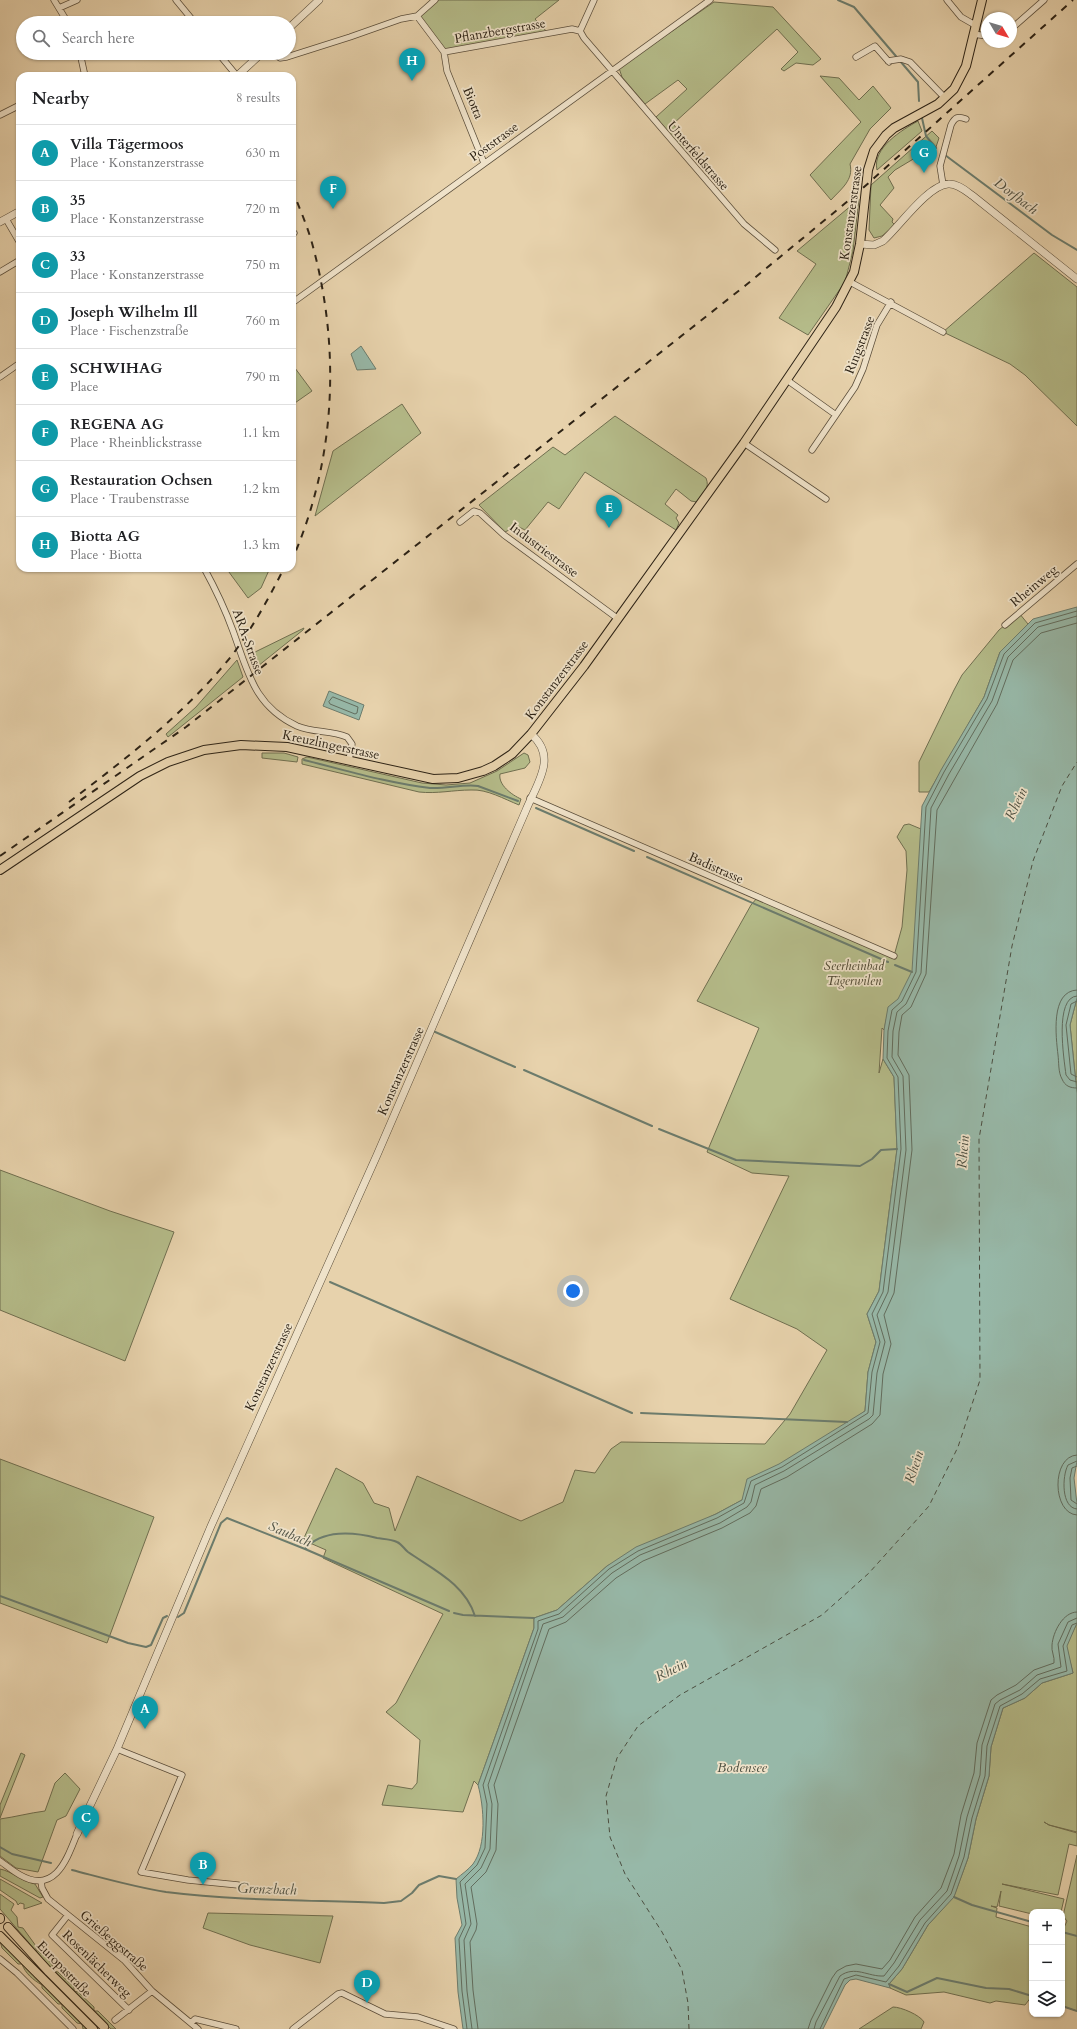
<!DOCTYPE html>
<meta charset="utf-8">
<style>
:root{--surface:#fff;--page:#f2f2f2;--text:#202124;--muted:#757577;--line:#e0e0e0;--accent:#0f766e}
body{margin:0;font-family:Cardo,serif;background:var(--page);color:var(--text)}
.controls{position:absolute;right:12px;bottom:12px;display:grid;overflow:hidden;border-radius:8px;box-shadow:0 1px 3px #0004}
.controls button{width:36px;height:36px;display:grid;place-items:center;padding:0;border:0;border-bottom:1px solid var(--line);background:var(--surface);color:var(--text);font:20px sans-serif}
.compass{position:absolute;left:981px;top:12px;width:36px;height:36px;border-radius:50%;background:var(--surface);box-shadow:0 1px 3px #0004;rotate:128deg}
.you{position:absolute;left:573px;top:1291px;width:14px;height:14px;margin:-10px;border:3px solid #fff;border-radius:50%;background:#1a73e8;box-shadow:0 0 0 6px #1a73e833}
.badge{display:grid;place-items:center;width:26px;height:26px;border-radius:50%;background:var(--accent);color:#fff;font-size:13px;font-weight:700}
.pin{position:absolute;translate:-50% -33px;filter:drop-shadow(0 1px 2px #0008)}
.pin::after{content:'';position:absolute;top:21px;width:14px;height:12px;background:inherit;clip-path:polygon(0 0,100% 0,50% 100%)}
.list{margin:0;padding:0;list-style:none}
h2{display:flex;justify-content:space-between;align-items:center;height:52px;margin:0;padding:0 16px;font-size:17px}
h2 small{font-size:13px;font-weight:400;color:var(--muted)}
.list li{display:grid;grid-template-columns:26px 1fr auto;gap:12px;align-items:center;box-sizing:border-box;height:56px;padding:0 16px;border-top:1px solid var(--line)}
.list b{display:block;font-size:15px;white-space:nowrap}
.list p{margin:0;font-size:13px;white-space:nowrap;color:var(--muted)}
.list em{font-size:13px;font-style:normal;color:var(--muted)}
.icon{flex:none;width:22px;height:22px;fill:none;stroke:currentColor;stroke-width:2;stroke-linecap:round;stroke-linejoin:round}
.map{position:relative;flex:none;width:1077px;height:2029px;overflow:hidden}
.search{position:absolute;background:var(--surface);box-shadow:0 1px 3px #0004;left:16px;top:16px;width:280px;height:44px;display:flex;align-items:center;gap:10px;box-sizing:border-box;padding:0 14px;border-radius:22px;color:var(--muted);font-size:15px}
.panel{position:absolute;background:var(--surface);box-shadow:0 1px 3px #0004;left:16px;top:72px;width:280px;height:500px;border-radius:12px}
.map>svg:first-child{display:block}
.green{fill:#b5bc8a;stroke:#706f50}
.water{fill:#97b8a8;stroke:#6c7c6d}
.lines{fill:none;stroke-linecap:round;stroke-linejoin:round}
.shore{stroke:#626d5e;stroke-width:1}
.stream{stroke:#6c7c6d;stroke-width:2}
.ferry{stroke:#4c4f41;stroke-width:1;stroke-dasharray:5 4;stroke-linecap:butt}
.tertiary-tunnel{stroke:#c2af8e;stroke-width:7;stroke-dasharray:7 3.5;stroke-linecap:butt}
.minor-casing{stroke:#5b4e3b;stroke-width:7}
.tertiary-casing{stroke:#5b4e3b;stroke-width:8}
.primary-casing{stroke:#2c2215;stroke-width:10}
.minor{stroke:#efe2c9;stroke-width:5.5}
.tertiary{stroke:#efe2c9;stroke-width:7}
.primary{stroke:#e7d2ac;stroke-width:8}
.rail{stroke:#2c2215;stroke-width:2;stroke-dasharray:7 7;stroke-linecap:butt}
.labels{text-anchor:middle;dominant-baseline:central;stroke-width:3.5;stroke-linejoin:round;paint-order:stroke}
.street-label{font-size:13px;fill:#2c2215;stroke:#efe2c9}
.park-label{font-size:13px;font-style:italic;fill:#4e4832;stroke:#efe2c9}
.water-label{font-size:14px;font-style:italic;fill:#4c4f41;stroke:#efe2c9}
</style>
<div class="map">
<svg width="1077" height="2029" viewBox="0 0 1077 2029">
<rect width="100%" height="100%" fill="#e7d2ac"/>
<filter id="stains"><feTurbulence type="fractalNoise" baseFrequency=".005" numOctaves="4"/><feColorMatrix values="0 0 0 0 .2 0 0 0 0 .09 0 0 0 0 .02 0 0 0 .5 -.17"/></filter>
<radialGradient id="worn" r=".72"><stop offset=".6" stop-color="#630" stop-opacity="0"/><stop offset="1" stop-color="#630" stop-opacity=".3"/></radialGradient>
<path class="green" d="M 438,0 L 559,0 L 535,19 L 548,33 L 444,52 L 417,16 Z
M 714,2 L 773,7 L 821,59 L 813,65 L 796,63 L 784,71 L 781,69 L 798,52 L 777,29 L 673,124 L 695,150 L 691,155 L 683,150 L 656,117 L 687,89 L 678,80 L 645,104 L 622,77 L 619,68 Z
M 820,76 L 839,78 L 859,100 L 873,86 L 891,108 L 870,129 L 850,164 C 854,180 841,189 831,200 L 810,175 L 861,122 Z
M 918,121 L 922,131 L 877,170 C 872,148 902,130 918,121 Z
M 932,131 L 939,138 L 934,153 L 930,152 L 934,156 L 925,160 L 921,156 L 918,160 L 915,158 L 895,170 L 888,177 L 894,188 L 880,205 L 893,219 L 892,222 L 895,225 L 882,236 L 874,238 L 869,230 L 871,185 Z
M 859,199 L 853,251 L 845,282 L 808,335 L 779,318 L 816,264 L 797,251 Z
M 1034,253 L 1077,287 L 1077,426 L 1025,375 L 1010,364 L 943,332 Z
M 292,364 L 312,391 L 292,405 Z
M 402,404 L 421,433 L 315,516 L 333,451 Z
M 615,416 L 706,478 C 710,488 704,493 697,502 L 691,501 L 676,489 L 665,504 L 678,515 L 676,518 L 679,523 L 676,530 L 585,472 L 559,509 L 548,502 L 525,530 L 517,526 L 505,532 L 479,505 L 553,447 L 565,455 Z
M 226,568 L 270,568 L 261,588 L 248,598 Z
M 1019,613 L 1028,624 L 1000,652 L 984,697 L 929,792 L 919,792 L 919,762 L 954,690 L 962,675 L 999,630 Z
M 304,628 L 303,630 L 253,670 L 249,655 Z
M 237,660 L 243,677 L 168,737 L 166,734 L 196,707 Z
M 262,753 L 284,753 L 298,757 L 297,762 L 262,758 Z
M 524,753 L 528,755 L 530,762 L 525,768 L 500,774 C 498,785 512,795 521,799 L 519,805 C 504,799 487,789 471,790 C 453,790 437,794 419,792 L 302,764 L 302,759 L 307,757 L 422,783 L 446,785 L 470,783 L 497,771 Z
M 909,824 L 921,829 L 941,831 L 908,1003 L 889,1007 L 884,1030 L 882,1028 L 879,1073 L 883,1059 L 894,1077 L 897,1149 L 879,1291 L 867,1314 L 876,1342 L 868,1372 L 865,1411 L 742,1500 L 716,1514 L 607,1566 L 557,1610 L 534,1618 L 534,1628 L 478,1785 L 474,1781 L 463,1812 L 382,1805 L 388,1785 L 412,1789 L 417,1783 L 420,1740 L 386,1712 L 396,1703 L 443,1614 L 323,1558 L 326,1550 L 303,1540 L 336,1468 L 363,1483 L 374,1503 L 389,1508 L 395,1531 L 417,1476 L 521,1521 L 563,1502 L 575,1470 L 595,1473 L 611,1449 L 621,1442 L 765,1444 L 790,1414 L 827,1350 L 797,1329 L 730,1299 L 789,1176 L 752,1173 L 707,1152 L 759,1028 L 697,1001 L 751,905 L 757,898 L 894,956 L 902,927 L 907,870 L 906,851 L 897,837 L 904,825 Z
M 1077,998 L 1077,1093 L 1070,1025 Z
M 0,1170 L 110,1211 L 174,1232 L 125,1361 L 0,1310 Z
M 0,1459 L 154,1517 L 107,1643 L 0,1603 Z
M 1077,1623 L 1077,1832 L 1049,1825 L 1044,1822 L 1049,1825 L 1077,1833 L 1077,1846 L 1069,1844 L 1058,1895 L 1002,1884 L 1064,1899 L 1061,1912 L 1032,1912 L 1032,1914 L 999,1906 L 1001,1891 L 997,1907 L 991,1906 L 997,1908 L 996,1917 L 1032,1927 L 1032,1996 L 1025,2005 L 996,2001 L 990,2003 L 944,1992 L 906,1995 L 890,1988 L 889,1984 L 902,1969 L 928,1925 L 954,1896 L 968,1858 L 976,1819 L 989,1776 L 991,1747 L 1003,1708 L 1025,1698 L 1042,1683 L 1073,1673 L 1066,1646 Z
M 21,1753 L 25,1755 L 0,1818 L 0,1805 Z
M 65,1773 L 80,1789 L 66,1816 L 57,1820 L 38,1872 L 16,1868 L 0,1856 L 0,1819 C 15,1817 29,1813 45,1811 L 55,1783 Z
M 1077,1855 L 1077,2011 L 1062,2006 L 1062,1932 L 1067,1921 L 1063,1916 Z
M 0,1869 C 11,1871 22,1881 35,1884 L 43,1897 L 40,1898 L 0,1876 Z
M 0,1879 L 42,1903 L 24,1909 L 24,1904 L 20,1903 L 18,1905 L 16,1901 L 0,1890 Z
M 0,1894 L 14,1904 L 11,1910 L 17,1917 L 18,1927 L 23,1928 L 36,1946 L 36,1950 C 43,1954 53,1962 54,1971 L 58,1972 L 74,1987 L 74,1991 L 78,1992 L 94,2007 L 94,2011 L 98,2011 L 116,2029 L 111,2029 L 54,1972 L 0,1909 Z
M 208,1913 L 333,1916 L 320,1963 L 250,1945 L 203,1928 Z
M 0,1941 L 88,2029 L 83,2029 L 82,2024 L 77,2023 L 62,2008 L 62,2004 L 58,2004 L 42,1988 L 42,1985 C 33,1980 25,1973 22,1964 L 18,1964 L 2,1948 Z
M 893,2007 C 901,2007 920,2015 924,2022 L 921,2029 L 859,2029 Z"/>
<path class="water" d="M 361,346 L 376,369 L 357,370 L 351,354 Z
M 1077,607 L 1077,998 L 1070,1025 L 1077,1093 L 1077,1461 L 1074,1478 L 1077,1504 L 1077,1623 L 1067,1646 L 1073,1673 L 1042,1683 L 1025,1698 L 1003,1708 L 991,1747 L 989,1776 L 976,1819 L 968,1858 L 954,1897 L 928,1925 L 902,1969 L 889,1984 L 890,1988 L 856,1979 L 850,1980 L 845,1985 L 823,2029 L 463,2029 L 458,1992 L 455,1938 L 462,1925 L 457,1898 L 456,1879 C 462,1874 468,1870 473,1864 C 487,1845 484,1807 478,1785 L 534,1628 L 534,1618 L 557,1610 L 607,1566 L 636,1547 L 716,1514 L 742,1500 L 747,1479 L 779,1464 L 865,1411 L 868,1372 L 876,1342 L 867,1314 L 879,1291 L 897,1149 L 894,1077 L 883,1059 L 884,1030 L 888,1007 L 898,999 L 912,971 L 922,806 L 941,770 L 984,697 L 1000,652 L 1033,619 Z
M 329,691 L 364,705 L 359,720 L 323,706 Z"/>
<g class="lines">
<path class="shore" d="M 333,697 L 358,707 L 357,713 L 355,714 L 330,704 L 329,702 Z
M 1077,990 C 1050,991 1056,1037 1058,1055 C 1059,1062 1058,1072 1062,1079 C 1065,1086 1070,1088 1077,1088
M 1077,996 C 1054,997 1064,1059 1066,1075 L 1070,1080 L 1077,1082
M 1077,1001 L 1071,1004 L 1066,1025 L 1071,1074 L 1077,1077
M 1077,1455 C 1051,1456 1052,1514 1077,1515
M 1077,1461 L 1068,1465 C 1062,1476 1061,1508 1077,1509
M 1077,1466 L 1072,1468 L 1070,1478 L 1071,1500 L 1077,1504
M 467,2029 L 462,1991 L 459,1939 L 466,1924 L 460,1882 L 477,1865 L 485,1848 L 487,1804 L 483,1785 L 538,1629 L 538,1621 L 559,1614 L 609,1569 L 638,1551 L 717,1518 L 744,1503 L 751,1481 L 782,1467 L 868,1413 L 872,1372 L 880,1342 L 872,1314 L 883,1292 L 901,1149 L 898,1077 L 887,1058 L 888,1031 L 892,1010 L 902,1001 L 916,972 L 926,807 L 944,772 L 987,699 L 1004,654 L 1035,623 L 1077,611
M 472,2029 L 467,1991 L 464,1940 L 471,1924 L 465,1884 L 481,1868 L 490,1849 L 492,1804 L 488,1785 L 543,1624 L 563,1617 L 612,1573 L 640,1555 L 720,1523 L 747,1507 L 751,1502 L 755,1485 L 784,1471 L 869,1419 L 873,1415 L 877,1373 L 885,1342 L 877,1315 L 888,1292 L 906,1150 L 903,1076 L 892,1057 L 893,1031 L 897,1012 L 906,1004 L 921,973 L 931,808 L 949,774 L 992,701 L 1008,657 L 1038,627 L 1077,616
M 478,2029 L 473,1990 L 470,1942 L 476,1930 L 477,1924 L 471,1887 L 486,1872 L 496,1850 L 498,1804 L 494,1785 L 549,1629 L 566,1622 L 616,1578 L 643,1561 L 722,1528 L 750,1513 L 756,1506 L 761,1489 L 787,1477 L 872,1424 L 880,1415 L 883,1374 L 891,1344 L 884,1315 L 894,1293 L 912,1150 L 909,1075 L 898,1055 L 899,1032 L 902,1015 L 911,1007 L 926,974 L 937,810 L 997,704 L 1013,660 L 1041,633 L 1077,623
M 808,2029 L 811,2020 L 832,1978 L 837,1971 L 846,1966 L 856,1964 L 882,1969 L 890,1960 L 915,1917 L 941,1888 L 954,1854 L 961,1815 L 974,1773 L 977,1743 L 991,1700 L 997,1695 L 1016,1685 L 1034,1670 L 1054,1663 C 1055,1657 1051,1651 1052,1645 C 1053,1632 1063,1612 1077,1612
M 814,2029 L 816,2022 L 840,1976 C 855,1965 868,1977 884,1976 L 894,1963 L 920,1920 L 947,1891 L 959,1856 L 967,1817 L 980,1775 L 982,1745 L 995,1704 L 1000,1700 L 1020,1690 L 1037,1675 L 1061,1667 L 1058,1644 L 1068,1622 L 1077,1618
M 820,2029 L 844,1979 L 856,1975 L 886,1982 L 899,1966 L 925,1923 L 951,1894 L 964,1857 L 972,1818 L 985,1776 L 987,1746 L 1000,1706 L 1022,1694 L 1040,1679 L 1067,1671 L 1063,1646 L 1072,1625 L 1077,1623"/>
<path class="stream" d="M 838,0 L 854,7 L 918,82 L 919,101
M 922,118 L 926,136 L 936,148
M 945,155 L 1052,235 L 1077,250
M 304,760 C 345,770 387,783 430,788 C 446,789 463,784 478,786 L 518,801
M 536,808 L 634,851
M 647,857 L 888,962
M 895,965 L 912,972
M 433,1031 L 515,1067
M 524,1070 L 652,1126
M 659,1129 L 736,1160 L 860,1166 L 872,1159 L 881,1150 L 897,1149
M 330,1282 L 632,1413
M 641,1413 L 847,1422
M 305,1549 C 322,1529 354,1532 377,1538 C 383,1539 391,1539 397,1542 C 402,1544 404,1549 408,1552 C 434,1570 465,1584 475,1616
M 0,1596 L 128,1643 L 146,1647 L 151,1645 L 163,1618 L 167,1616
M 454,1613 L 463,1615 L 534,1618
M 178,1617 L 184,1613 L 221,1523 L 227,1518 L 305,1549 L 449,1611
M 0,1847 L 12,1854 L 51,1863
M 72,1870 C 103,1878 134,1887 166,1892 C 238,1901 312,1900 384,1903 L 401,1901 L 412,1893 L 419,1885 L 439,1876 L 456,1879
M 954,1897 L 972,1905 L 1032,1922
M 1062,1932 L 1077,1936
M 889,1984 L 907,1992 L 937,1978 L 986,1988 L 1009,1989 L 1032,1996
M 1062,2006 L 1077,2011"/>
<path class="ferry" d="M 689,2029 L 688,2003 L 682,1970 L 662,1932 L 625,1874 L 610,1837 L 606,1796 L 617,1758 L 638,1726 L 680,1695 L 822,1615 L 869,1573 L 929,1506 L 958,1447 L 980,1380 L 979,1139 L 1012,946 L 1033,861 L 1062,786 L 1077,762"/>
<path class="tertiary-tunnel" d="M 82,1823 L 87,1812"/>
<defs>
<path id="minor" d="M 54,0 L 68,23
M 176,0 L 195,23
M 594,0 L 580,31 L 584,38 L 744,224 L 775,250
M 947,0 L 961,17 L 975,25
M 59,8 L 77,0
M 417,16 L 444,52 L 572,29 L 580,31
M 417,16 L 435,0
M 1011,29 L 1044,0
M 973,34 L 987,36
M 444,52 L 447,71 L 484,163
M 80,53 L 85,76
M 218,53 L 237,76
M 274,53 L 280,58 L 287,57 L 350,37 L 401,19 L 417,16
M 856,57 L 875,46 L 889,62
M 888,61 L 901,59 L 910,62 L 945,98
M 0,115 L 20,105
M 943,185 L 940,166 L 951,125 C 955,117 958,116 966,119
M 6,219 L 20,243
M 292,231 L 294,233
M 0,272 L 20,260
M 850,282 L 943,332
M 292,303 L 710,0
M 0,377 L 20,363
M 787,380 L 836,415
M 744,443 L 826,499
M 812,450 L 855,387 L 863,369 L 877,325 L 891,302
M 460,522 L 474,511 L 480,513 L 504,535 L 617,618
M 204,568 C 215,588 225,609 233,631 C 248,672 254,706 297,726 C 313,733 331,730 347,737 L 352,744 L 349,760
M 1005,625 L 1077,564
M 530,798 L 894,956
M 117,1749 L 182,1775 L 141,1872 L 188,1880 L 238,1885
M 0,1861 C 7,1866 13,1871 20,1875 C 55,1895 67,1859 77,1834
M 41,1881 L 42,1888 L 48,1899 L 124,1960 L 152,1991 L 198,2029
M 68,1915 L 52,1935 L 129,2010
M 0,1959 L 17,1973 L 73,2029
M 115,2020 L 152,1991
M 191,2023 L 195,2019 L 236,2029
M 293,2029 L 338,1994 L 342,1993 L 385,2014 L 418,2017 L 454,2029"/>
<path id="tertiary" d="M 289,28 L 319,0
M 237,76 L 262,53
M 0,222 L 20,211
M 860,244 L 874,245 L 883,241 C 898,228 928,185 948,184 C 957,183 966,191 973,196 L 1077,279
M 87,1812 L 117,1749 L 211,1526 L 377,1155 L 526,810 C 537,783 558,757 531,734
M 77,1834 L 82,1823"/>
<path id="primary" d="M 0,870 L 140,776 L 168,762 L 204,750 L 241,745 L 287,747 L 433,779 L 458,778 L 483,771 L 494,766 L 512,754 L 531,734 L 584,666 L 744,443 L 836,307 L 854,272 L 860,244 L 868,170 L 874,151 L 886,135 L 894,128 L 938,104 L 954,89 L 966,66 L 982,0
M 0,1918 L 0,1919
M 8,1927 L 49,1972 L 104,2027
M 0,1936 L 93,2029"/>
</defs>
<use href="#minor" class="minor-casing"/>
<use href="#tertiary" class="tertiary-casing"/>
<use href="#primary" class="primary-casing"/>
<use href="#minor" class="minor"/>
<use href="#tertiary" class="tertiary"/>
<use href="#primary" class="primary"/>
<path class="rail" d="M 292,189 C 299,207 307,225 312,243 C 341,348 336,460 292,560
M 69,802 C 128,757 187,712 233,654 C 253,627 269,598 284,568
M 0,856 L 186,727 L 746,285 L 854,196 L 1073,0"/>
</g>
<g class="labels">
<g class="street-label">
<text transform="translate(500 31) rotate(-10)">Pflanzbergstrasse</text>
<text transform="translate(473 103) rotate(67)">Biotta</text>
<text transform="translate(494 142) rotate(-36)">Poststrasse</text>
<text transform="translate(698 156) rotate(49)">Unterfeldstrasse</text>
<text transform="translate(851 213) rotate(-82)">Konstanzerstrasse</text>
<text transform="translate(860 345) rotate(-69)">Ringstrasse</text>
<text transform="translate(544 550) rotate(37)">Industriestrasse</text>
<text transform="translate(1034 586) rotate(-40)">Rheinweg</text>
<text transform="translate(248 642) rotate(70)">ARA-Strasse</text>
<text transform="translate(557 680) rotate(-53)">Konstanzerstrasse</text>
<text transform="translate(331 745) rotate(12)">Kreuzlingerstrasse</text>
<text transform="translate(716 868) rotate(24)">Badistrasse</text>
<text transform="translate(401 1071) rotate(-66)">Konstanzerstrasse</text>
<text transform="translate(269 1367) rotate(-65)">Konstanzerstrasse</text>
<text transform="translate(114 1941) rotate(41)">Grießeggstraße</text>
<text transform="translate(97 1964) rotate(44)">Rosenlächerweg</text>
<text transform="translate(64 1969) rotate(46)">Europastraße</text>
</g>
<g class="park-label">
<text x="854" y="966">Seerheinbad<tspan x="854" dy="15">Tägerwilen</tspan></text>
</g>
<g class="water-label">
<text transform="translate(1016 196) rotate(37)">Dorfbach</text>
<text transform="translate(1016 804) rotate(-65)">Rhein</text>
<text transform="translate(963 1152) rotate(-86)">Rhein</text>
<text transform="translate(914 1467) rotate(-72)">Rhein</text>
<text transform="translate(290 1534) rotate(23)">Saubach</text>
<text transform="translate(671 1670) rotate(-27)">Rhein</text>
<text x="742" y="1767">Bodensee</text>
<text transform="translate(267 1889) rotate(2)">Grenzbach</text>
</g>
</g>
<rect width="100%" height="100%" filter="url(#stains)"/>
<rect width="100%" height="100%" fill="url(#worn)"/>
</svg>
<div class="controls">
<button>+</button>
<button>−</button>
<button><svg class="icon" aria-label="layers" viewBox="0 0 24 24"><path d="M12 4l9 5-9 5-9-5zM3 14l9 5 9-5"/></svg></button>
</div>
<svg class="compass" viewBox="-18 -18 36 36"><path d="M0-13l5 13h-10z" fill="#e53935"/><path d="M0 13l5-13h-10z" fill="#757577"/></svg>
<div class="you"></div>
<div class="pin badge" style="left:145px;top:1729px;background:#0f9aa8">A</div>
<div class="pin badge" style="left:203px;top:1885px;background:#0f9aa8">B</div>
<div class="pin badge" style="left:86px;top:1838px;background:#0f9aa8">C</div>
<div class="pin badge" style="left:367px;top:2003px;background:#0f9aa8">D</div>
<div class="pin badge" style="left:609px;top:528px;background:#0f9aa8">E</div>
<div class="pin badge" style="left:333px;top:209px;background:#0f9aa8">F</div>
<div class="pin badge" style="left:924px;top:173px;background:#0f9aa8">G</div>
<div class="pin badge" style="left:412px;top:81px;background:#0f9aa8">H</div>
<div class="search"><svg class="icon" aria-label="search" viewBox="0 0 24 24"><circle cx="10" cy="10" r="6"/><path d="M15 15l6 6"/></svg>Search here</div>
<section class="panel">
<h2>Nearby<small>8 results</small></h2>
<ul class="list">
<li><span class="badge" style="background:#0f9aa8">A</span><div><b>Villa Tägermoos</b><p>Place · Konstanzerstrasse</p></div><em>630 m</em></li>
<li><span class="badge" style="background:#0f9aa8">B</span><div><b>35</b><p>Place · Konstanzerstrasse</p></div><em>720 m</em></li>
<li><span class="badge" style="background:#0f9aa8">C</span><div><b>33</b><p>Place · Konstanzerstrasse</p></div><em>750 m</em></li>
<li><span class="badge" style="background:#0f9aa8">D</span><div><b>Joseph Wilhelm Ill</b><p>Place · Fischenzstraße</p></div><em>760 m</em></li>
<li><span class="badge" style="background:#0f9aa8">E</span><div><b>SCHWIHAG</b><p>Place</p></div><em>790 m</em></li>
<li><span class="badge" style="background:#0f9aa8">F</span><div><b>REGENA AG</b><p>Place · Rheinblickstrasse</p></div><em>1.1 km</em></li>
<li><span class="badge" style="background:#0f9aa8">G</span><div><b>Restauration Ochsen</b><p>Place · Traubenstrasse</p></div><em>1.2 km</em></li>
<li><span class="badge" style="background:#0f9aa8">H</span><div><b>Biotta AG</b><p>Place · Biotta</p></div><em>1.3 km</em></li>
</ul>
</section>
</div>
